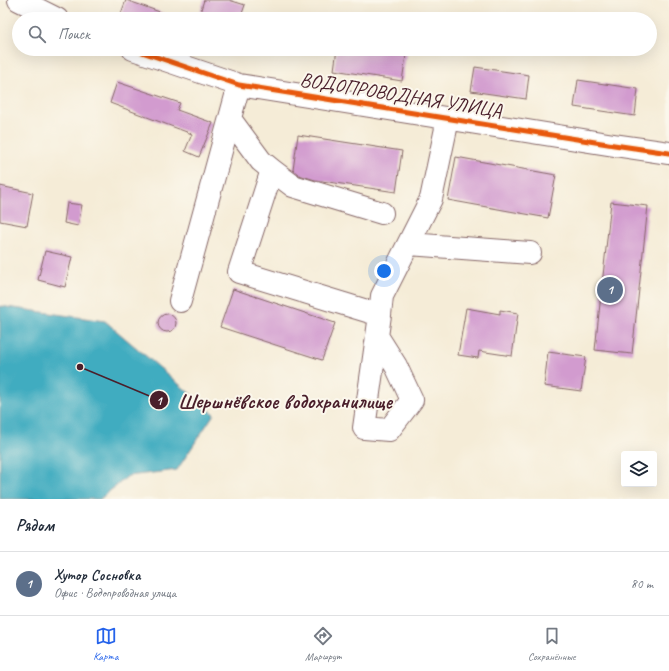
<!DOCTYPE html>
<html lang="ru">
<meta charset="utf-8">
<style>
:root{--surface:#fff;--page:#f2f2f3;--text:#1f2937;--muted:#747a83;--line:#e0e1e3;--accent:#2563eb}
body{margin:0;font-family:Caveat,sans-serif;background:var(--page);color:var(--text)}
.controls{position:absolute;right:12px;bottom:12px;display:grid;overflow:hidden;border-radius:4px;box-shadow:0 4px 16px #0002}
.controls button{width:36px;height:36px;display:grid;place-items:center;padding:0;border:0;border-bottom:1px solid var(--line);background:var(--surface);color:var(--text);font:20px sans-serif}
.you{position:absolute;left:384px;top:271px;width:14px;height:14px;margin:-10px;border:3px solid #fff;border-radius:50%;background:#1a73e8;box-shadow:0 0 0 6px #1a73e833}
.badge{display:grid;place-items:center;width:26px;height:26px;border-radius:50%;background:var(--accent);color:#fff;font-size:13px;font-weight:700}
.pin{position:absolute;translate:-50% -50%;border:2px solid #fff;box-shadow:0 1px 4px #0006}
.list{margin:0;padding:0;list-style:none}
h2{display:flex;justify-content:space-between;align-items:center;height:52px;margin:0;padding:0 16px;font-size:17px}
h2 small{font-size:13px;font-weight:400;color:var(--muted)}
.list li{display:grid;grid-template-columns:26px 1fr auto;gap:12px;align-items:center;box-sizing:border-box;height:64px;padding:0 16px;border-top:1px solid var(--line)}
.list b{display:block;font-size:15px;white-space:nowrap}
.list p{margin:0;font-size:13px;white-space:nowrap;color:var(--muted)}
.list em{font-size:13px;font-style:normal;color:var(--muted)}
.icon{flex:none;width:22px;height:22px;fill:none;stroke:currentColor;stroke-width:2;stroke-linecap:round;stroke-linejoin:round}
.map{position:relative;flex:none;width:669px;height:499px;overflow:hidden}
.search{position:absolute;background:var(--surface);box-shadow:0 4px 16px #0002;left:12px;right:12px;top:12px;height:44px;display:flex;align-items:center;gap:10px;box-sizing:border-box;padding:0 14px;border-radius:22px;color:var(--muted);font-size:15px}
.sheet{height:116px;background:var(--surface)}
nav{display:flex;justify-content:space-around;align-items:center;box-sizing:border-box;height:56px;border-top:1px solid var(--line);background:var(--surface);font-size:11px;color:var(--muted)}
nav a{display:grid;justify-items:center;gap:2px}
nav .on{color:var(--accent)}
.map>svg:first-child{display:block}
.water{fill:#41acc0;stroke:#466676}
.building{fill:#d29bcf}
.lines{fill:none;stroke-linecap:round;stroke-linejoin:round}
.minor-casing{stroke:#866767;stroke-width:24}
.minor{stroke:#fff;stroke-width:22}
.cycleway-casing{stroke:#fbf7ec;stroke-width:8}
.cycleway{stroke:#e8590c;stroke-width:5}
.labels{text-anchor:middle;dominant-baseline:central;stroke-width:4;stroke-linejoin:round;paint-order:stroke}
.street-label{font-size:20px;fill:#4a1f2b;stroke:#fbf7ec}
.leader{fill:none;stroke:#4a1f2b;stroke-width:1.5}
.callout-dot{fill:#4a1f2b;stroke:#fbf7ec;stroke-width:1.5}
.mark-label{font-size:12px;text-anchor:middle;font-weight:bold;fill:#fff}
.callout-label{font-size:21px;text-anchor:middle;font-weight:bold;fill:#4a1f2b;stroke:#fbf7ec;stroke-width:4;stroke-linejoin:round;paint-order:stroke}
</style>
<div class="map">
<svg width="669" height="499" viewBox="0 0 669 499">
<rect width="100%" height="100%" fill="#fbf7ec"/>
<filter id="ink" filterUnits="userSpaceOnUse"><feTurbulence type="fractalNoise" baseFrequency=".025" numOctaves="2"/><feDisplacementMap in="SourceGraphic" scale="8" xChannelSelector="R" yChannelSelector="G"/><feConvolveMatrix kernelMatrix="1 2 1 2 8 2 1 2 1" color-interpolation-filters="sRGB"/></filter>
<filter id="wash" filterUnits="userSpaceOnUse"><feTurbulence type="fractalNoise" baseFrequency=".012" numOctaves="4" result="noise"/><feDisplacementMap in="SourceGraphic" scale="16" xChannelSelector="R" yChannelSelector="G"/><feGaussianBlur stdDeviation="0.9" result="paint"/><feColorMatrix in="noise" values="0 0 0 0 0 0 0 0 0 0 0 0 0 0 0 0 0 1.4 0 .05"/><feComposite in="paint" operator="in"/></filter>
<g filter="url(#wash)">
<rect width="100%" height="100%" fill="#f5ecd7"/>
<path class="water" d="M 0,306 L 105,321 L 214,414 L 177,470 L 128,476 L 100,499 L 0,499 Z"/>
<g id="blocks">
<path class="building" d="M 126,0 L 174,17 L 174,19 L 119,19 Z
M 204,0 L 229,0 L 245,5 L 240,19 L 198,19 Z
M 337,49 L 407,49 L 402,81 L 334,70 Z
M 475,67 L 529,75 L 526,99 L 471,91 Z
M 578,80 L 638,89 L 635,116 L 574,107 Z
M 117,82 L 180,103 L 177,110 L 213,123 L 199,157 L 185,151 L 192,134 L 110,103 Z
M 298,135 L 402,151 L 396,192 L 315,180 L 299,175 L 293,170 Z
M 456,157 L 556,175 L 548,218 L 448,200 Z
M 0,186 L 33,193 L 27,226 L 0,221 Z
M 611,202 L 648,206 L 632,354 L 595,350 Z
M 67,203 L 82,205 L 78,226 L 64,223 Z
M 45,251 L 72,257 L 65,287 L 38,280 Z
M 233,289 L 335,323 L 322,360 L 220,327 Z
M 466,308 L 500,314 L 500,310 L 518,313 L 512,356 L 479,351 L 478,358 L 458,355 Z
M158 323a9 9 0 1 1 18 0a9 9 0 1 1-18 0Z
M 548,352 L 586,357 L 581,391 L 544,386 Z"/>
</g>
</g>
<g filter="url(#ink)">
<use href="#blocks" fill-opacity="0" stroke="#866767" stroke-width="1"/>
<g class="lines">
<defs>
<path id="minor" d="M 19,0 L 57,19
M 133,49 L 239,85 L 614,145 L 669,153
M 230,119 L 261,161 L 272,170 L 239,272 L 380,315 L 382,296 L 431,199 L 448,119
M 272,170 L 293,186 L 382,213
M 409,244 L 530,253
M 180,301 L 239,85
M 377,336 L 396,366 L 412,400 L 389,430 L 364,428 L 380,315"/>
</defs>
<use href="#minor" class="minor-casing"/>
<use href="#minor" class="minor"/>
<defs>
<path id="cycleway" d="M 133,49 L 239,85 L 614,145 L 669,153"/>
</defs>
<use href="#cycleway" class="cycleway-casing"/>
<use href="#cycleway" class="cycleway"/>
</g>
</g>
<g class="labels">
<g class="street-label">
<text transform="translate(401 95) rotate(9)">ВОДОПРОВОДНАЯ УЛИЦА</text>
</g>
</g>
<path class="leader" d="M80 367L159 400"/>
<g class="callout-dot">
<circle cx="80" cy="367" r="4"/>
<circle cx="159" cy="400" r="10"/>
</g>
<g class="mark-label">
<text x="159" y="405">1</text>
</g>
<g class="callout-label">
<text x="285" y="408">Шершнёвское водохранилище</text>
</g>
</svg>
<div class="controls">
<button><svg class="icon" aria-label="layers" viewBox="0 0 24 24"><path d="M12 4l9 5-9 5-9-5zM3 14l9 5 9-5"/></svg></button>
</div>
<div class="you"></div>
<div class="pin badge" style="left:610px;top:290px;background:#5c6f8a">1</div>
<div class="search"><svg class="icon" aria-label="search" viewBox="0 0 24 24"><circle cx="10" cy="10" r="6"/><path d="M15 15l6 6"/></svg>Поиск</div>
</div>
<section class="sheet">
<h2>Рядом<small></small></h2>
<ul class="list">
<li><span class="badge" style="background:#5c6f8a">1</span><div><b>Хутор Сосновка</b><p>Офис · Водопроводная улица</p></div><em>80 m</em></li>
</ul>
</section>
<nav>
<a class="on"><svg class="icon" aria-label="map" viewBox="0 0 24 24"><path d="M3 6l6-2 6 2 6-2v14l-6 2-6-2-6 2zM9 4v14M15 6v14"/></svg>Карта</a>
<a><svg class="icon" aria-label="directions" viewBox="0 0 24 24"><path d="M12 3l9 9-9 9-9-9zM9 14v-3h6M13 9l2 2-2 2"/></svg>Маршрут</a>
<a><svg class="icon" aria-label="saved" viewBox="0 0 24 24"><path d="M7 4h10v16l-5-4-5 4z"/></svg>Сохранённые</a>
</nav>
